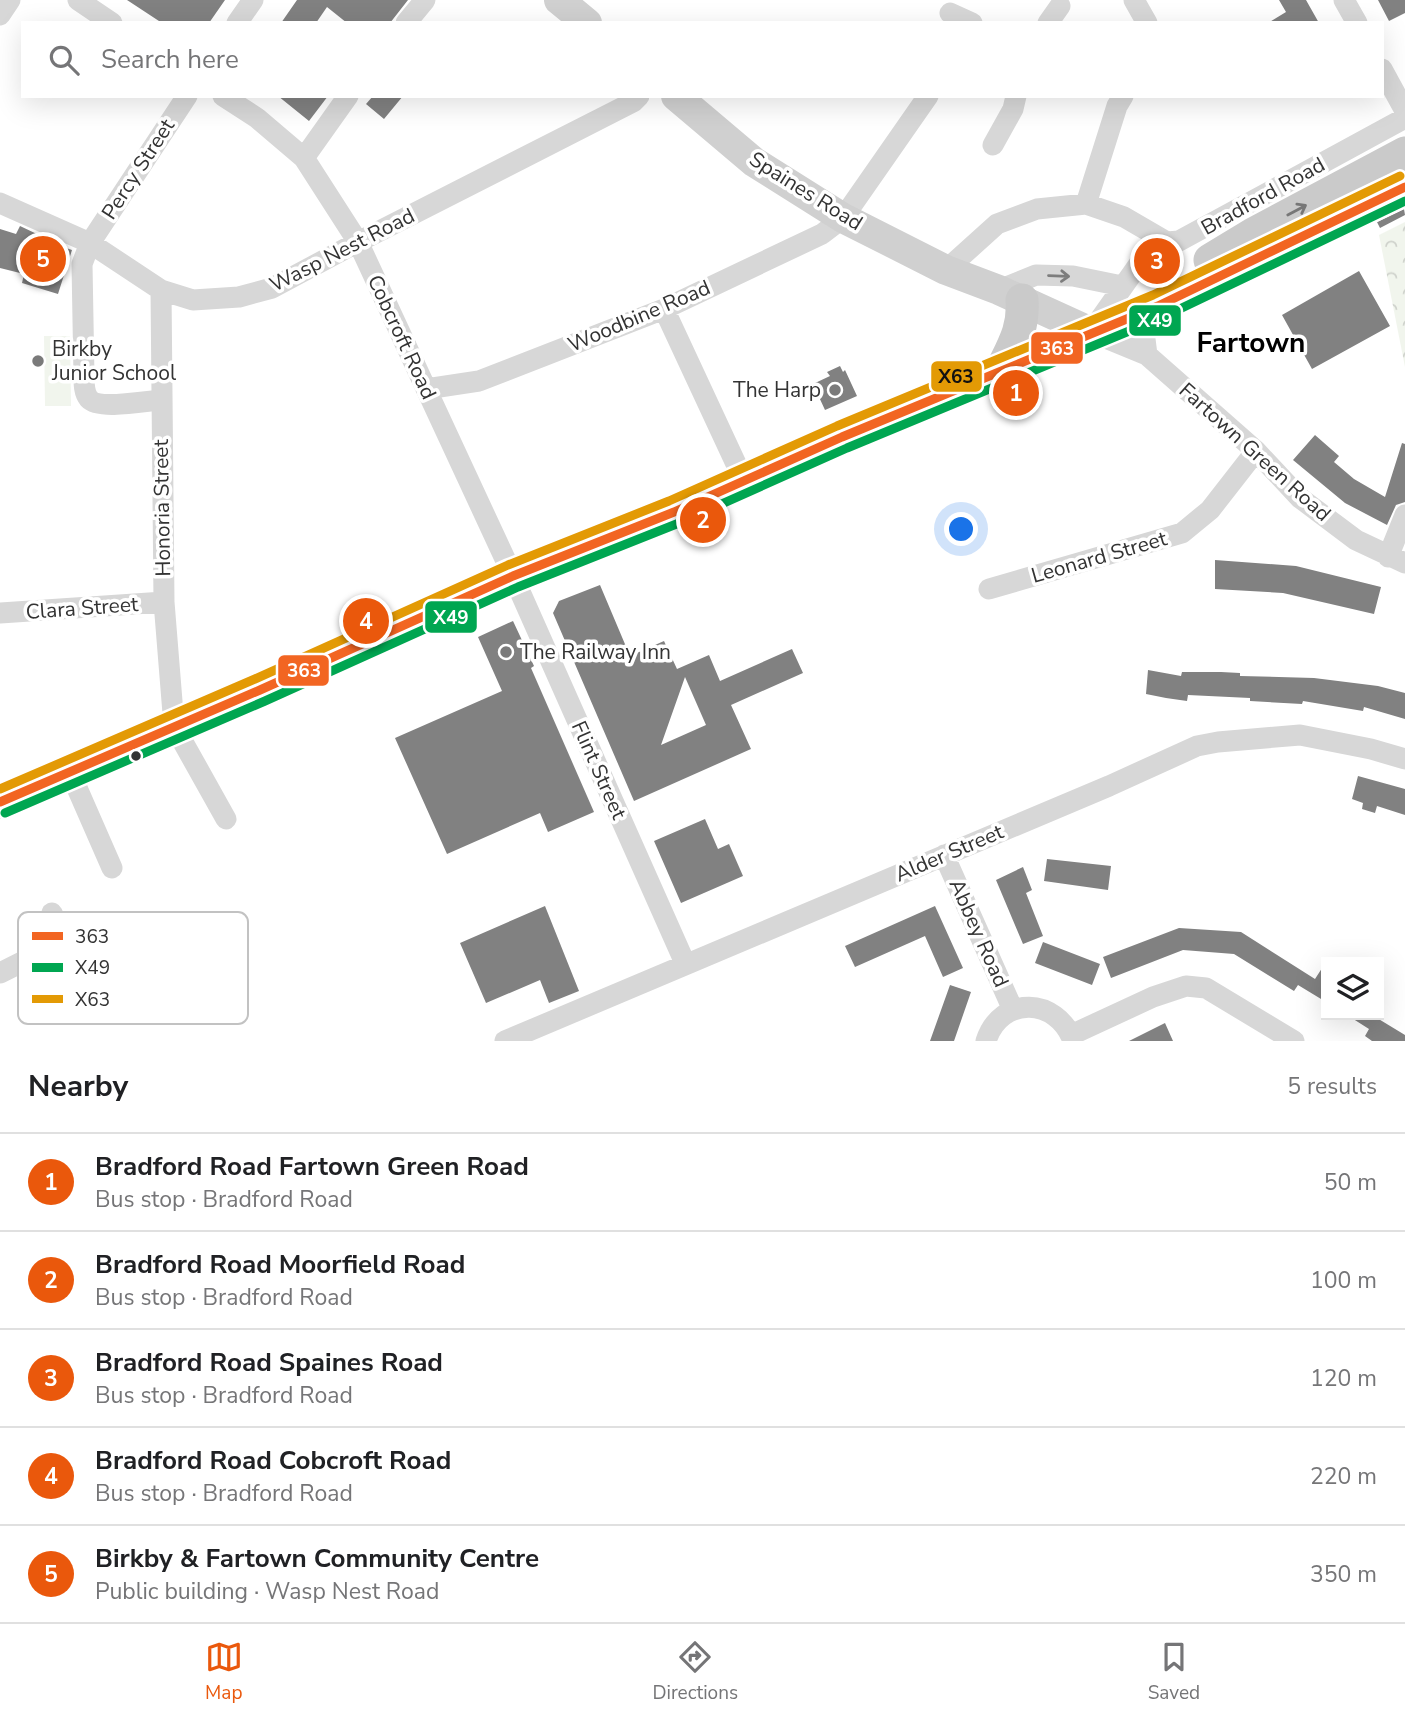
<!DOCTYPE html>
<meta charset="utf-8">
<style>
:root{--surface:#fff;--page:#f2f2f2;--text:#202124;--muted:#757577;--line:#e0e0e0;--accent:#ea580c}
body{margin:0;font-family:"Nunito Sans",sans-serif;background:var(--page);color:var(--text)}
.controls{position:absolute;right:21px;bottom:21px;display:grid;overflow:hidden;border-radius:0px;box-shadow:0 7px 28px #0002}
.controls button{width:63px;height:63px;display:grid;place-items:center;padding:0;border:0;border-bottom:2px solid var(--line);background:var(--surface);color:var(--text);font:35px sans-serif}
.you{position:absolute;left:962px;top:530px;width:24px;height:24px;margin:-18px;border:5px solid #fff;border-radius:50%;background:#1a73e8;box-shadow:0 0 0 10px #1a73e833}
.badge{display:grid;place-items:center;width:46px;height:46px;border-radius:50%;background:var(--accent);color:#fff;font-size:23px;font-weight:700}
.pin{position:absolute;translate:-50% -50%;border:4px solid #fff;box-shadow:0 2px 7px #0006}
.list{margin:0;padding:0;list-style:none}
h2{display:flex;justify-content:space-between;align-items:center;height:91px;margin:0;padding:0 28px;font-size:30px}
h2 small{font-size:23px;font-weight:400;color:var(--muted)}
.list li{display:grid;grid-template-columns:46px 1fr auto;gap:21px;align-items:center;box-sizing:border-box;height:98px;padding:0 28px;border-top:2px solid var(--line)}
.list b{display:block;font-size:26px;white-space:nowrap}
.list p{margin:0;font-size:23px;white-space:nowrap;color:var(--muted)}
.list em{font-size:23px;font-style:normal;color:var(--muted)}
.icon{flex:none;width:38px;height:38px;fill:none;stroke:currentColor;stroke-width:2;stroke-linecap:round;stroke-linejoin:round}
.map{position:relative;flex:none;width:1405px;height:1041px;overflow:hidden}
.search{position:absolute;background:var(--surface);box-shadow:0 7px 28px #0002;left:21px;right:21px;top:21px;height:77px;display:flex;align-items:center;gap:18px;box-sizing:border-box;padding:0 24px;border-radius:0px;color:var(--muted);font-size:26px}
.sheet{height:581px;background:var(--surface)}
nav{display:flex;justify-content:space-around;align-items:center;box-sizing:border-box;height:98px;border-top:2px solid var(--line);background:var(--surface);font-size:19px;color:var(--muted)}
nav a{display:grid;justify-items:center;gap:4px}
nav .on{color:var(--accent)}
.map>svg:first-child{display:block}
.grass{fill:#f1f5ed}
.forest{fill:url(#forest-crowns)}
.building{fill:#818181;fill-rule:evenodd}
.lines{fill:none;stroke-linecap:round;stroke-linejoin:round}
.street{stroke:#d7d7d7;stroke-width:21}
.secondary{stroke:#d0d0d0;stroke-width:30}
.primary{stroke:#cacaca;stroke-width:33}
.bus-1-casing{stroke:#fff;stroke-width:14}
.bus-2-casing{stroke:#fff;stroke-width:14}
.bus-3-casing{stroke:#fff;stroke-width:14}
.bus-1{stroke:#f26522;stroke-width:9}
.bus-2{stroke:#00a651;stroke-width:9}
.bus-3{stroke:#e39a05;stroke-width:9}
.oneway{stroke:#777}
.oneway2{stroke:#7d7d7d}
.poi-dot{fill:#7a7a7a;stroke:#fff;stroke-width:2.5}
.bus-dot{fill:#333;stroke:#fff;stroke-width:2.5}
.labels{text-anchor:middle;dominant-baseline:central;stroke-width:7;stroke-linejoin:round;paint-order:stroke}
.street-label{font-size:21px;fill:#333;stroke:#fff}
.poi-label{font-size:21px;fill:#333;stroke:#fff;text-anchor:start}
.district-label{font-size:28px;font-weight:bold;fill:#000;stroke:#fff}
.key{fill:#fff;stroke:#c2c2c2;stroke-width:2}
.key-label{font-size:19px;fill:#333}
.line-badge{stroke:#fff;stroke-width:2.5}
.badge-label{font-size:19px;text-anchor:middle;font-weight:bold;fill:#fff}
.pale-badge-label{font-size:19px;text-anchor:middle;font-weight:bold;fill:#111}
</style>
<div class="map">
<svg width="1405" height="1041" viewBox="0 0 1405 1041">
<defs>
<pattern id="forest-crowns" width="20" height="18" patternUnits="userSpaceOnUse" patternTransform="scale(1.75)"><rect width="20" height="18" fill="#f1f5ed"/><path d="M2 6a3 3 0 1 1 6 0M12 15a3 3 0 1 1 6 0" fill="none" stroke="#cfd2cc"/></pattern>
</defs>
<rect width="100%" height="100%" fill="#fff"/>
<path class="grass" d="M 44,336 L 70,336 L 71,406 L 45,406 Z"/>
<path class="forest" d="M 1405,222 L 1405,367 L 1379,235 Z"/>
<path class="building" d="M 127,0 L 225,0 L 209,23 L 162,23 Z
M 297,0 L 408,0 L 390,23 L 347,23 L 327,7 L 316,23 L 281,23 Z
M 1279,0 L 1306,0 L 1319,23 L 1268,23 L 1286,12 Z
M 1378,0 L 1405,0 L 1405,13 L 1389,21 Z
M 278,96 L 328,96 L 309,121 Z
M 373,96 L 403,96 L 384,119 L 366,104 Z
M 1404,209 L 1405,215 L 1380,228 L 1377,222 Z
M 20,226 L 39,235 L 37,238 L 72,250 L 58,294 L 22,283 L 24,274 L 0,268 L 0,229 L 16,234 Z
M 1359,271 L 1390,326 L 1312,369 L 1282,315 Z
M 840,366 L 843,372 L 845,370 L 857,396 L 825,410 L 813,384 L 830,376 L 827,372 Z
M 1315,435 L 1339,456 L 1334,462 L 1354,479 L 1385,497 L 1402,443 L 1405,444 L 1405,502 L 1396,505 L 1387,525 L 1345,503 L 1293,460 Z
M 1215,560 L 1296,566 L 1381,587 L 1374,614 L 1283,593 L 1215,589 Z
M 600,585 L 630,656 L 664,641 L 677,669 L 709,655 L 720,681 L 792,649 L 803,673 L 731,705 L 751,749 L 634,801 L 553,613 L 559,601 ZM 685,677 L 706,725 L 661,745 Z
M 513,621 L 534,666 L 531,668 L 594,812 L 548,832 L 540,813 L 447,854 L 395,738 L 502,691 L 478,637 Z
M 1148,670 L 1181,676 L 1182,672 L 1221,672 L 1240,673 L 1240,676 L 1314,678 L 1378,686 L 1405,693 L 1405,719 L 1364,707 L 1363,711 L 1303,701 L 1302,704 L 1250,701 L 1250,698 L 1188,695 L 1187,701 L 1166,698 L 1146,694 Z
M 1358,776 L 1405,789 L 1405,815 L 1377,806 L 1375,813 L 1362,809 L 1363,803 L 1352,799 Z
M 705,819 L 718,849 L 729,844 L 743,876 L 681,903 L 654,841 Z
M 1047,859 L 1111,866 L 1108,890 L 1044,881 Z
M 1023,867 L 1032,890 L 1026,893 L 1043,936 L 1023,944 L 996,880 Z
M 545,906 L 579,991 L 549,1003 L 540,980 L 486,1003 L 460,943 Z
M 935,906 L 963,968 L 943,977 L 925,936 L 855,967 L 845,946 Z
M 1179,928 L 1241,932 L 1315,979 L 1326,962 L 1326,1002 L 1298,985 L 1294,991 L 1234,954 L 1183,950 L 1111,978 L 1103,957 Z
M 1043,942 L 1100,964 L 1092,985 L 1035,963 Z
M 950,985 L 971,992 L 954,1041 L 930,1041 Z
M 1347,1015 L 1372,1015 L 1405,1035 L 1405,1041 L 1372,1041 L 1365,1036 L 1369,1029 Z
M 1165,1023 L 1173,1041 L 1129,1041 Z"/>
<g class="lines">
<path class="street" d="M 78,0 L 112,23
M 1134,0 L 1147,23
M 1344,0 L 1357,23
M 950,13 L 972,23
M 0,15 L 10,0
M 237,23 L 253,0
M 406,23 L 425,0
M 1048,23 L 1060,6
M 1382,69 L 1405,111
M 223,96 L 257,118 L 304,158 L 358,242 L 513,576 L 685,963
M 993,145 L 1013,109 L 1016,96
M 304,158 L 348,96
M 0,203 L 90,243 L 161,290 L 193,300 L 239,297 L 272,288 L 358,242 L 633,102 L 639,96
M 1086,204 L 1117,106 L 1123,96
M 1158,237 L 1091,332 L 1147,355 L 1256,451 L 1300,498 L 1356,540 L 1405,563
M 946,270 L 997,224 L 1037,209 L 1086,204 L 1124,217 L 1167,242 L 1179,241 L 1405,118
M 161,290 L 164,602 L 174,726 L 226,819
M 999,290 L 1036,275 L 1073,276 L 1122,286
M 664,309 L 744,481
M 1147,355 L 1144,331 L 1158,306
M 426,389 L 479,381 L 664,309 L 822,234 L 843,218 L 928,96
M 161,400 C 146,401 99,410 89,399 C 84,393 84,384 84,377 L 82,264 L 90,243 L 187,96
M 1388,557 L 1405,515
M 989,589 L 1182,533 L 1210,510 L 1256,451
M 0,613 L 164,602
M 70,772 L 112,868
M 944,855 L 1013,1010
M 64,941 L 84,987
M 0,973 L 64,941 L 52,913
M 1071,1035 L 1153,997 L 1186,986 L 1206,988 L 1294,1041
M 505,1041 L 1109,786 L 1197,746 L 1218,742 L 1300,735 L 1371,749 L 1405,759
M 986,1041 C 1001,995 1057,997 1073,1041"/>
<path class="secondary" d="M 559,0 L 587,23
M 676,96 L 754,162 L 843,218 L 946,270 L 999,290 L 1091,332"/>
<path class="primary" d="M 1210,260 L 1253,234 L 1405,153
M 1002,369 C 1014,344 1024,328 1022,300
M 0,802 L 260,690 L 513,576 L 674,512 L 842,437 L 1091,332 L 1158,306 L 1405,187"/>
<defs>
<path id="bus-1" d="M 0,802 L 260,690 L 513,576 L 674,512 L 842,437 L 1158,306 L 1405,187"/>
<path id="bus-2" d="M 5,813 L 265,701 L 518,587 L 679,523 L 847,448 L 1163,317 L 1405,201"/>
<path id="bus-3" d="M 0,789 L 255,679 L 508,565 L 669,501 L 837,426 L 1153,295 L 1400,176"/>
</defs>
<use href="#bus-1" class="bus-1-casing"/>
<use href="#bus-2" class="bus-2-casing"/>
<use href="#bus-3" class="bus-3-casing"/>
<use href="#bus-1" class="bus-1"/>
<use href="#bus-2" class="bus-2"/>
<use href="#bus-3" class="bus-3"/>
</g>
<defs><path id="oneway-shaft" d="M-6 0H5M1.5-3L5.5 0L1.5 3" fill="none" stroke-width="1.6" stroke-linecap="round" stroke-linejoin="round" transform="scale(1.75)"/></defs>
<use class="oneway" href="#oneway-shaft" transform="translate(1297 210) rotate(-28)"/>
<use class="oneway2" href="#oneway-shaft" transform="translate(1059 276) rotate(2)"/>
<g class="poi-dot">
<circle cx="38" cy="361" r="7"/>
<circle cx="835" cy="390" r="7"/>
<circle cx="506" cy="652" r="7"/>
</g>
<circle class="bus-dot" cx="136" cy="756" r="6"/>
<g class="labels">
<g class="street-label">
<text transform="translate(138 169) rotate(-57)">Percy Street</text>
<text transform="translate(806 191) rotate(32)">Spaines Road</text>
<text transform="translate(1263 196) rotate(-29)">Bradford Road</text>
<text transform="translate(342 250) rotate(-27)">Wasp Nest Road</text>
<text transform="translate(639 316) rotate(-23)">Woodbine Road</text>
<text transform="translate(402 337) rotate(65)">Cobcroft Road</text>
<text transform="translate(1255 452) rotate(42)">Fartown Green Road</text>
<text transform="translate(162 508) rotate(-91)">Honoria Street</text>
<text transform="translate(1099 557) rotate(-16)">Leonard Street</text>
<text transform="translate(82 608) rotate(-4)">Clara Street</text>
<text transform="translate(599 770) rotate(66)">Flint Street</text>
<text transform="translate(949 853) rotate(-23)">Alder Street</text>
<text transform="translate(979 933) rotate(66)">Abbey Road</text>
</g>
<g class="poi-label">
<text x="52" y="349">Birkby<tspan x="52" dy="24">Junior School</tspan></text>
<text x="821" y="390" text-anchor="end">The Harp</text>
<text x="520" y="652">The Railway Inn</text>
</g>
<g class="district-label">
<text x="1251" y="343">Fartown</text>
</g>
</g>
<rect x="18" y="912" width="230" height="112" rx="10" class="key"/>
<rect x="32" y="932" width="31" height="8" fill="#f26522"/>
<rect x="32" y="963" width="31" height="9" fill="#00a651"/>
<rect x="32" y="995" width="31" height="8" fill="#e39a05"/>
<g class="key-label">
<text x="75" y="943">363</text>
<text x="75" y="974">X49</text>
<text x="75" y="1006">X63</text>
</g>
<g class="line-badge">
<rect x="1128" y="304" width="54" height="33" rx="7" fill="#00a651"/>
<rect x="1030" y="331" width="54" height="34" rx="7" fill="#f26522"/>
<rect x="930" y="360" width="53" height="33" rx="7" fill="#e39a05"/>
<rect x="424" y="600" width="54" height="34" rx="7" fill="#00a651"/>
<rect x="277" y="654" width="53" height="33" rx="7" fill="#f26522"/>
</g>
<g class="badge-label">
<text x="1155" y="327">X49</text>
<text x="1057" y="355">363</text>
<text x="451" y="624">X49</text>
<text x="304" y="677">363</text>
</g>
<g class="pale-badge-label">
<text x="956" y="383">X63</text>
</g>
</svg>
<div class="controls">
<button><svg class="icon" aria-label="layers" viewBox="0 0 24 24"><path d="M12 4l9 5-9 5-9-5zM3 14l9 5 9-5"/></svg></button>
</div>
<div class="you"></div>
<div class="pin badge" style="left:1016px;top:393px">1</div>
<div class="pin badge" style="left:703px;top:520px">2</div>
<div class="pin badge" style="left:1157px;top:261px">3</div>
<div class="pin badge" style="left:366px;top:621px">4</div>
<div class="pin badge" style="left:43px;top:259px">5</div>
<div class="search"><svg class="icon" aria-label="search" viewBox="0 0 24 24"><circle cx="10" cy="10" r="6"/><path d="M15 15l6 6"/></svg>Search here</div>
</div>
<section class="sheet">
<h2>Nearby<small>5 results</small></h2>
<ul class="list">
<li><span class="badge">1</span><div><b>Bradford Road Fartown Green Road</b><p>Bus stop · Bradford Road</p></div><em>50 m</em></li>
<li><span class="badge">2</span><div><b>Bradford Road Moorfield Road</b><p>Bus stop · Bradford Road</p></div><em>100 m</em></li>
<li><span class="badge">3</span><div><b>Bradford Road Spaines Road</b><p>Bus stop · Bradford Road</p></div><em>120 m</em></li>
<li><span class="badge">4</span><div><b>Bradford Road Cobcroft Road</b><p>Bus stop · Bradford Road</p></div><em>220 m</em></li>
<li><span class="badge">5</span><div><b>Birkby &amp; Fartown Community Centre</b><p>Public building · Wasp Nest Road</p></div><em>350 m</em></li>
</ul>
</section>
<nav>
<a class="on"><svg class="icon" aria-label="map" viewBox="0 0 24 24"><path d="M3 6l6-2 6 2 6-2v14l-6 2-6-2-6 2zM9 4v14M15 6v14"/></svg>Map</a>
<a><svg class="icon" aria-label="directions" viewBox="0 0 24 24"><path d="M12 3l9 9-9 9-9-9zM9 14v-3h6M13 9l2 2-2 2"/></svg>Directions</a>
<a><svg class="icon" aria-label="saved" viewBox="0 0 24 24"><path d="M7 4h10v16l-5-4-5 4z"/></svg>Saved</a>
</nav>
